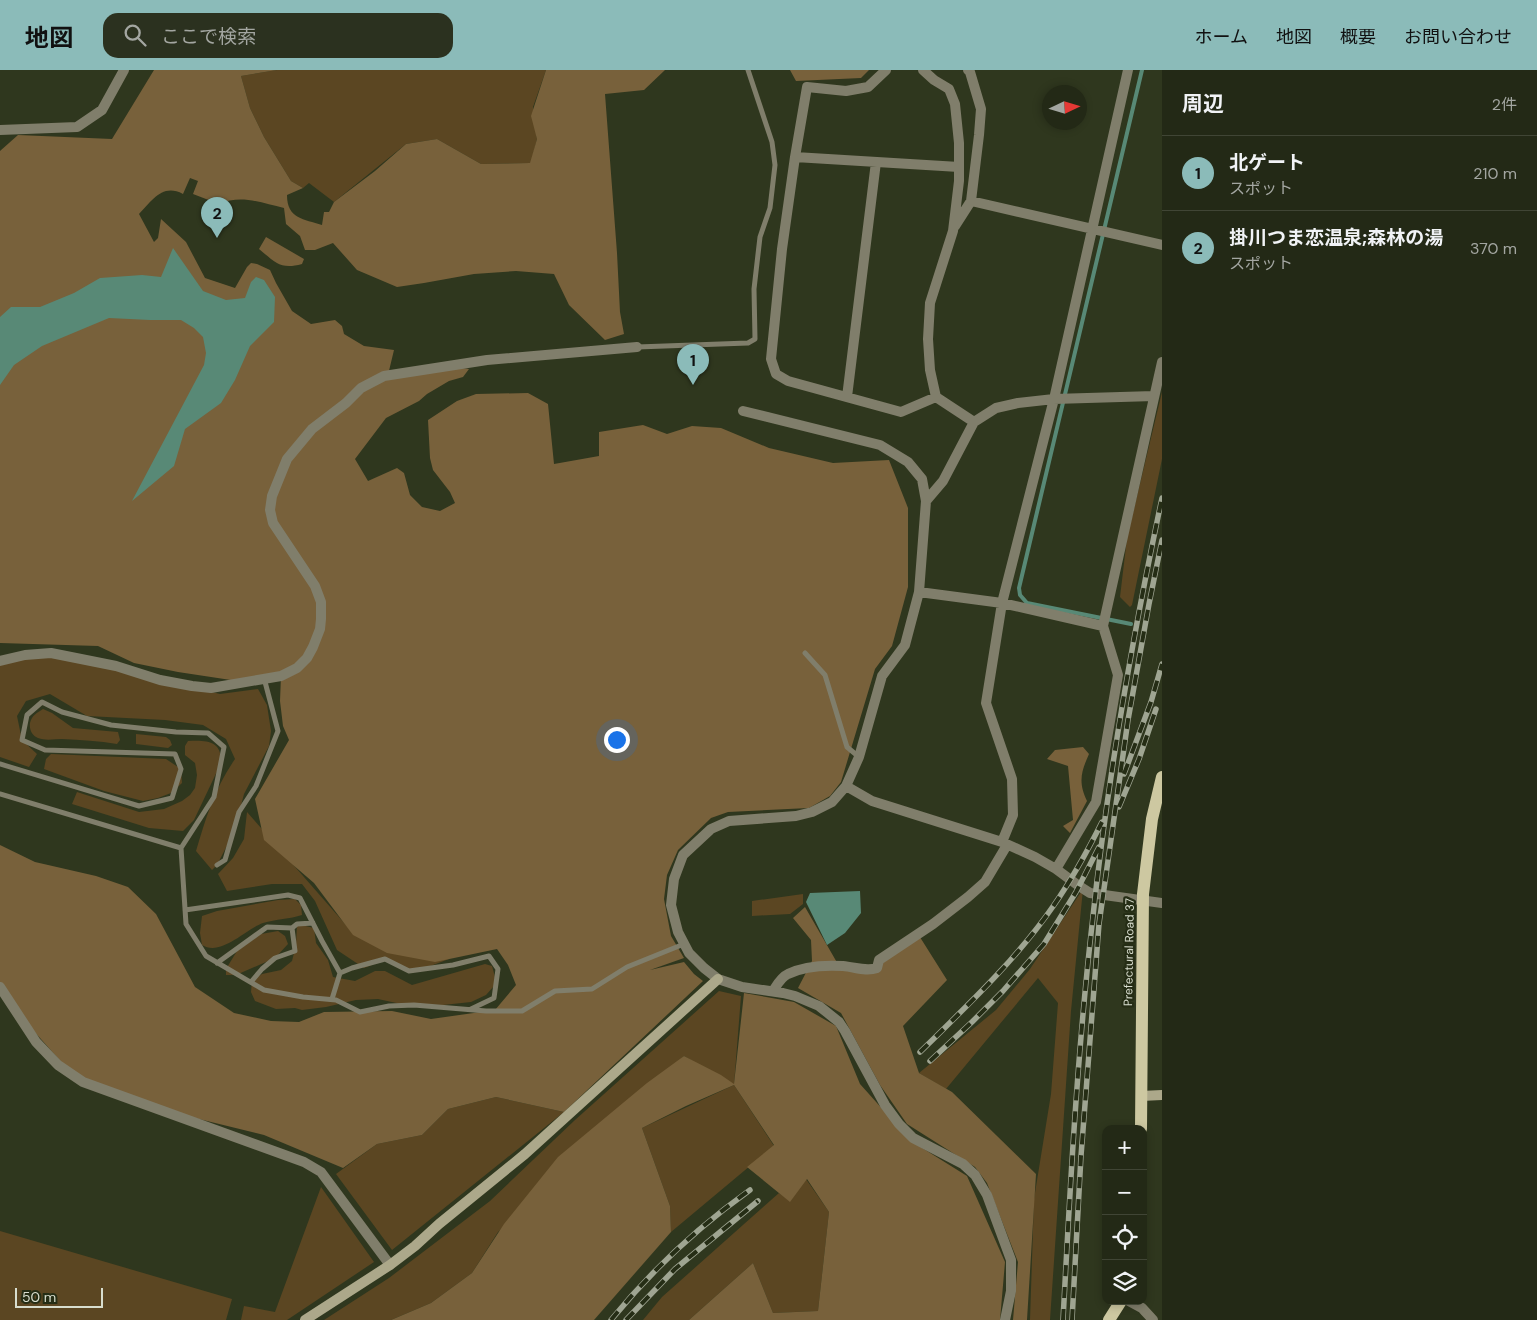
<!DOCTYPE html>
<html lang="ja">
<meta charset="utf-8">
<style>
:root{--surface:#232916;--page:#2b311f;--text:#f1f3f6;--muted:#a3a6a1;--line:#404535;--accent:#8bbbb9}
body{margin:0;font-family:"DM Sans","Noto Sans JP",sans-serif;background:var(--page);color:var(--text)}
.controls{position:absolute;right:15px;bottom:15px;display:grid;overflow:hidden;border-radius:10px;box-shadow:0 2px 8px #0003}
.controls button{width:45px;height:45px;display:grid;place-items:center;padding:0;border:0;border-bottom:1px solid var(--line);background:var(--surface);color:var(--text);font:25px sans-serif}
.compass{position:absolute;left:1042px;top:15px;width:45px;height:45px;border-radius:50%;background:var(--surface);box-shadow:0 2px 8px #0003;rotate:86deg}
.scale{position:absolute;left:15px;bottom:12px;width:88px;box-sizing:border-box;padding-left:5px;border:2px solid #d8ddce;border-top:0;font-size:14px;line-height:18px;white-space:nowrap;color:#d8ddce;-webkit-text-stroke:4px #252d15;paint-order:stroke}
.you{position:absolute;left:616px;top:669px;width:18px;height:18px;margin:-12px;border:4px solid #fff;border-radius:50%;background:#1a73e8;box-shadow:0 0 0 8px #1a73e833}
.badge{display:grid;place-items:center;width:32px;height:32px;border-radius:50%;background:var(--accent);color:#111;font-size:16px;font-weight:700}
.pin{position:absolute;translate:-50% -41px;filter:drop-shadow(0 1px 2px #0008)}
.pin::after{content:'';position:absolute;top:26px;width:18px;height:15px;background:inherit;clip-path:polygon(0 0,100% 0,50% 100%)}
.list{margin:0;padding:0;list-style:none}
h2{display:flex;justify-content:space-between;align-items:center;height:65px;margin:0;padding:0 20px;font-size:21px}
h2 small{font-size:16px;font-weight:400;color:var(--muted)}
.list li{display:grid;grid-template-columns:32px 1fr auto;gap:15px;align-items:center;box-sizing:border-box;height:75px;padding:0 20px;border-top:1px solid var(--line)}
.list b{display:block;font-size:19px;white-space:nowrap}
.list p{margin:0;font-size:16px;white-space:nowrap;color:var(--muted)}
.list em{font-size:16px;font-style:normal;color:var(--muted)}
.icon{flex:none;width:28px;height:28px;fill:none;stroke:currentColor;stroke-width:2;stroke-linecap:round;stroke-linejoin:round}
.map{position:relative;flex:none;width:1162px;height:1250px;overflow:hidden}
header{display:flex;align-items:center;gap:30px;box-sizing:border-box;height:70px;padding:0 25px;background:var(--accent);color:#111}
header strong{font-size:24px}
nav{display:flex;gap:28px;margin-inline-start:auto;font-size:18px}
.search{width:350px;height:45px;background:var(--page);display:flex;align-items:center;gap:12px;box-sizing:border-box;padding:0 18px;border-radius:15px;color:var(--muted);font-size:19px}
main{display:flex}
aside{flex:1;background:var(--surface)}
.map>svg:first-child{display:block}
.green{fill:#5b4622}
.forest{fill:#78613b}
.water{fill:#588976}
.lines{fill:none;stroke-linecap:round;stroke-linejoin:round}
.stream{stroke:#588976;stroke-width:4}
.lane{stroke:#807e6b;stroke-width:5}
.street{stroke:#807e6b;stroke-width:10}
.secondary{stroke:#aca88a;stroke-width:10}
.primary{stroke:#cdc8a1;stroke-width:12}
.rail-casing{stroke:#9fa592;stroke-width:5.5}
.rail{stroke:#252d15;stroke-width:4;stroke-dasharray:11;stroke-linecap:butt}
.labels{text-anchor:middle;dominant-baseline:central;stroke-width:4.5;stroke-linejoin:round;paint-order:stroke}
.street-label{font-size:12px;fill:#d8ddce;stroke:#252d15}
</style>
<header>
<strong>地図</strong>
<div class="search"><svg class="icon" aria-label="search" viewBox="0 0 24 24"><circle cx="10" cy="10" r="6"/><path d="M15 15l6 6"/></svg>ここで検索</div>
<nav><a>ホーム</a><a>地図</a><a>概要</a><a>お問い合わせ</a></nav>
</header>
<main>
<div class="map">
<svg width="1162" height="1250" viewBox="0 0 1162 1250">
<rect width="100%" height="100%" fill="#2f371e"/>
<path class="green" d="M 277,0 L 546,0 L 533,37 L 537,69 L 531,93 L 481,94 L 437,69 L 406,74 L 334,132 L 309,113 L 303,118 L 291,111 L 264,67 L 250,38 L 241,6 Z
M 1162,322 L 1162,389 L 1132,535 L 1130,537 L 1120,527 L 1127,468 Z
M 51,583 L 220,624 L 258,619 L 267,635 L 271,661 L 269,676 L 244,724 L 234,762 L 217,795 L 212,800 L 196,781 C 206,747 215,718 235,689 L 226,669 L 203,655 L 165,650 L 87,646 L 50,624 L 26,631 L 17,646 L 22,670 L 37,684 L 29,697 L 0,687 L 0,591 Z
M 43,639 L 52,643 L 73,658 L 118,662 L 120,670 L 117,674 C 99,671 81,670 62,669 C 54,669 46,671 38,668 C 32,666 29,659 30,653 C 32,645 37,643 43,639 Z
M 136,664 L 166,667 L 170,670 L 172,675 L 168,678 L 136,674 Z
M 188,671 C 208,670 222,671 221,693 L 194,750 L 183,761 L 149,758 L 72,734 L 77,722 L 139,742 L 164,739 L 182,731 L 190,725 L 195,718 L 197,705 L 195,693 L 185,685 L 185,676 Z
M 51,684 L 166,689 L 181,699 L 182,713 L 171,723 L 158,728 L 143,731 L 104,721 L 44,699 L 46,689 Z
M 247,742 L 346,855 L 449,889 L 412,903 C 391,887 389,888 364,898 L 337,880 L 315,831 L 302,814 L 272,814 L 227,821 L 218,804 L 233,788 L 244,769 Z
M 1083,819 L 1071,941 L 1050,1250 L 1030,1250 L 1034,1129 L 1051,1024 L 1058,933 L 1038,908 L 946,1019 L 919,1003 L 996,940 L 1030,899 Z
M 803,824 L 803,834 L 790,844 L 752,846 L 752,831 Z
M 295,829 L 301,835 L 302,845 C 290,849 276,849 263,853 C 246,859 221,887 202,875 L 200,863 L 202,846 L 217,841 L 278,830 Z
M 297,854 L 314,858 L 316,873 L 328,890 L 333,907 L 355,911 L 375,901 L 385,901 L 412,915 L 485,894 L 492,896 L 495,907 L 494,916 L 486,925 L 471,932 L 443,935 L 401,934 L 378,929 L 356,930 L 326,937 L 302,940 L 295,938 L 276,939 L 255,931 L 251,922 L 252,911 L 262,904 L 281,900 L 292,891 L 296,875 Z
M 278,861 L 285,866 L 288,874 L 275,888 L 236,905 L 226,905 L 226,899 L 237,881 L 261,864 Z
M 719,921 L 741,926 L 734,1015 L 774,1076 L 671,1162 L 670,1136 L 642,1058 L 734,1015 L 684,986 L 498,1162 L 472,1203 L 431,1233 L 391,1250 L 324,1250 L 389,1208 L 490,1131 L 575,1050 Z
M 496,1027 L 564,1042 L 392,1180 L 336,1104 L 377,1074 L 422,1065 L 448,1039 Z
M 806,1109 L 829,1142 L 818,1241 L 773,1243 L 753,1193 L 689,1250 L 643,1250 L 662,1227 L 779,1123 L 790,1131 Z
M 321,1117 L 374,1192 L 287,1250 L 241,1250 L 244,1236 L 275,1242 Z
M 0,1161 L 232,1229 L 226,1250 L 0,1250 Z"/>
<path class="forest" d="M 154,0 L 277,0 L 241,6 L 250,38 L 264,67 L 291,111 L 303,118 L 287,125 C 287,149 304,149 322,155 L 324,142 L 329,142 L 334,132 L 375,101 L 406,74 L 437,69 L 481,94 L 530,93 L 537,69 L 531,46 L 546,0 L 665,0 L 644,20 L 605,24 L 617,183 L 620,242 L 624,264 L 605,270 L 569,235 L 554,204 L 516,201 L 474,204 L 424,213 L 397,217 L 357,200 L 333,173 L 315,180 L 305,180 L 300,166 L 286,154 L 284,138 C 262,133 241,124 219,134 L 193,124 L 198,111 L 190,108 L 183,124 C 162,113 152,131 139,144 L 154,172 L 158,168 L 161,149 L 186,172 L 205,208 L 235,218 L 247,197 L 251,193 L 257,194 L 270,200 L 276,213 L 292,241 L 311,254 L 335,250 L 342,256 L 344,264 L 364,276 L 394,280 L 388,305 L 462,298 L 469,299 L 463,307 L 449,311 L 427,324 L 419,331 L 386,348 L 355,389 L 368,411 L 397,398 L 404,403 L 410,425 L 422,437 L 440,441 L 455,433 L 450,422 L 433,400 L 430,388 L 428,350 L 457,331 L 476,324 L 528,323 L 548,334 L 554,394 L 599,386 L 599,362 L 643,355 L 667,364 L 692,356 L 721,358 L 769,378 L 833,393 L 889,390 L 908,438 L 908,517 L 892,576 L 875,599 L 841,712 L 830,726 L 809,738 L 728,742 L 711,748 L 678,780 L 667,805 L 664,829 L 671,866 L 684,888 L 650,900 L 684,892 L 694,904 L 703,911 L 564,1042 L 496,1027 L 448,1039 L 422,1065 L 377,1074 L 343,1098 L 264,1065 L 158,1039 L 72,1004 L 0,923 L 0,775 L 35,792 L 96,806 L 128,817 L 156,844 L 195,917 L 234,943 L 271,951 L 299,952 L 324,942 L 392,941 L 431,949 L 495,940 L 516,915 L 508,895 L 497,879 L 435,892 L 387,883 L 353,865 L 314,813 L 264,770 L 255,729 L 289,670 L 283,656 L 280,631 L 281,606 L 244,612 L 178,602 L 134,593 L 98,576 L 0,573 L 0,81 L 18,65 L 112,69 Z
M 790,0 L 869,0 L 861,8 L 796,11 Z
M 266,167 L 304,189 L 302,194 C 280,200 275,192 259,179 Z
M 1083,677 L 1089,684 C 1081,702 1078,712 1087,731 L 1070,763 L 1063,756 L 1073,750 L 1068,696 L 1047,689 L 1055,680 Z
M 805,837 L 839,896 L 877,898 L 918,864 L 947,910 L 903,956 L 919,1003 L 952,1022 L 1036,1104 L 1027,1250 L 1013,1250 L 1018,1192 L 987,1113 L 975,1097 L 907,1054 L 880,1015 L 841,943 L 798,918 L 812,891 L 811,870 L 793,848 Z
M 744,923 L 794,932 L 836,956 L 860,1014 L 911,1071 L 967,1106 L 1005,1192 L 1000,1250 L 689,1250 L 753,1193 L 773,1243 L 818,1241 L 829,1142 L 807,1109 L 790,1132 L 747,1097 L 774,1075 L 734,1015 L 686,1036 L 642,1058 L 670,1136 L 671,1162 L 594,1250 L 391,1250 L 431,1233 L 472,1203 L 504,1154 L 558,1087 L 647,1013 L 684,986 L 721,1005 L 734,1014 Z"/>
<path class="water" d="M 173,178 L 203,221 L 226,230 L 245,228 L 251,212 L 256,207 L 264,210 L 275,227 L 274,252 L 250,276 L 235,310 L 221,333 L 185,359 L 174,396 L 132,431 L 204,295 L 206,283 L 203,267 L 194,258 L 181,250 L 150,250 L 109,248 L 42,276 L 14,295 L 0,315 L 0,247 L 11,237 L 40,237 L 74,223 L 100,208 L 142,205 L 161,207 Z
M 860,821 L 861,843 L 845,863 L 827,875 L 806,832 L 810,823 Z"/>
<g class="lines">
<path class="stream" d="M 1131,554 L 1027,533 L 1020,525 L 1019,518 L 1142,0"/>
<path class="lane" d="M 637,277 L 748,273 L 755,269 L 754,219 L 760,167 L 770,138 L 775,95 L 772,72 L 748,0
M 805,583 L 825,605 L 847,677 L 859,687
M 0,694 L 139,736 L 172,728 L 181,699 L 175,684 L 45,680 L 22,670 L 27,645 L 42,632 L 62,642 L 111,655 L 176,662 L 208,663 L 224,677 L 214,727 L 181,778 L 186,854 L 206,886 L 264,920 L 303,927 L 336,930 L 360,942 L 389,936 L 414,935 L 486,941 L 522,941 L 555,921 L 592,919 L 627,897 L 684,874
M 0,724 L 181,778
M 217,795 L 225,790 L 239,742 L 256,716 L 278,661 L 264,608
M 185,840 L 288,825 L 300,828 L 322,871 L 340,903 L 352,898 L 385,889 L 409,901 L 453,895 L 489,886 L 498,899 L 494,928 L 471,939
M 217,893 L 267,857 L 292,858 L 297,854 L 313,853
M 251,912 L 262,899 L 275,888 L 295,881 L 292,858
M 332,929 L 340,903"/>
<path class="street" d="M 923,0 L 934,10 L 949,19 L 955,34 L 959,73 L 959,111 L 953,161 L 930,233 L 928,269 L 930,300 L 936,327 L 974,352
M 0,60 L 77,57 L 102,40 L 124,0
M 795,87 L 807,17 L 846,21 L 868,17 L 886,0
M 971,131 L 1162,175
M 955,156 L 971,131 L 979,65 L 981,39 L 970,2 L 968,0
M 847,327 L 876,92
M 936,327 L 901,342 L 788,311 L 776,304 L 771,289 L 782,179 L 795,87 L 959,97
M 743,341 L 880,375 L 908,392 L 922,409 L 926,431 L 919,522 L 905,575 L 882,606 L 859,687 L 846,716 L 832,732 L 812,742 L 796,746 L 729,751 L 711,759 L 683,785 L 674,809 L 671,835 L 678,862 L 689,883 L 704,898 L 718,909 L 742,917 L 783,923 L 795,926 L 819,936 L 839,952 L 845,961 L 885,1035 L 899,1054 L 913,1068 L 963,1094 L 975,1105 L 987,1125 L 1011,1190 L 1011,1221 L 1005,1250
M 926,431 L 943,411 L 974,352 L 996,338 L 1018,333 L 1054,329 L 1154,326
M 919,522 L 1002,533 L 1054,329 L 1128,0
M 1103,556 L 1162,292
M 0,591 L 25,585 L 51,583 L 116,596 L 160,610 L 192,616 L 211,618 L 281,606 L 297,598 L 307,588 L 313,577 L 320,559 L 321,549 L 321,532 L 315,516 L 273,453 L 270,440 L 272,426 L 287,389 L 312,359 L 346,333 L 361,318 L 384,306 L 487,290 L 637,277
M 846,716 L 872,731 L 1002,772 L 1013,745 L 1012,709 L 986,633 L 1002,533 L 1103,556 L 1118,605 L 1096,732 L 1056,799
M 1002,772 L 1035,787 L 1056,799 L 1079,816 L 1090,823 L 1162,833
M 0,917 L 36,972 L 58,995 L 83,1012 L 304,1092 L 321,1102 L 390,1195
M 773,921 C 777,915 781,907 788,904 C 804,896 826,895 843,896 C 855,897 866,902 877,898 L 879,890 L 933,854 L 968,827 L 985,812 L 1007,775
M 1129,1231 L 1142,1238 L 1153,1250"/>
<path class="secondary" d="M 1141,1026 L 1162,1025
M 305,1250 L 390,1195 L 415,1176 L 439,1154 L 525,1084 L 718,909"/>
<path class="primary" d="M 1141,1059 L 1143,824 L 1152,749 L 1162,707
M 1109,1250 L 1121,1231"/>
<defs>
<path id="rail" d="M 1124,704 L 1151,632 L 1162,594
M 1119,737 L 1139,689 L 1156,639
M 920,982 C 967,936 1017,889 1054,835 C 1072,809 1088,780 1102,752
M 930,991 L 972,952 L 1003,921 L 1044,874 L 1076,822 L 1099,777
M 611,1250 C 651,1201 698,1157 750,1120
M 626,1250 L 675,1199 L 758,1131
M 1063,1250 C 1070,1118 1077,987 1092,855 C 1107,712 1132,569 1162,428
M 1072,1250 L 1081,1086 L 1099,854 L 1128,650 L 1149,534 L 1162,470"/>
</defs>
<use href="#rail" class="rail-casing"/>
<use href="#rail" class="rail"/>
</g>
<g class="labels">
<g class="street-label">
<text transform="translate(1129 882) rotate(-89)">Prefectural Road 37</text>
</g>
</g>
</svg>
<div class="controls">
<button>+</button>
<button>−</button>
<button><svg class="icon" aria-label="locate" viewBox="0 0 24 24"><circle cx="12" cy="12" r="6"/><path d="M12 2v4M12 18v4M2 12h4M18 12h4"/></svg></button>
<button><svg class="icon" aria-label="layers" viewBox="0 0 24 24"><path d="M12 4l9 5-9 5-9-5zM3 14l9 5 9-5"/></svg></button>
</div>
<svg class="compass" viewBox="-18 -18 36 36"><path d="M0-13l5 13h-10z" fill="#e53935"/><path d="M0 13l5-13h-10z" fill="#a3a6a1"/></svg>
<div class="scale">50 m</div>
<div class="you"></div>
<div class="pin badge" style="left:693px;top:315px">1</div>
<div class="pin badge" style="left:217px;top:168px">2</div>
</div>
<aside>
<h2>周辺<small>2件</small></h2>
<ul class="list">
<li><span class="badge">1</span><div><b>北ゲート</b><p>スポット</p></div><em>210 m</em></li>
<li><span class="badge">2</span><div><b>掛川つま恋温泉;森林の湯</b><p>スポット</p></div><em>370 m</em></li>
</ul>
</aside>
</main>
